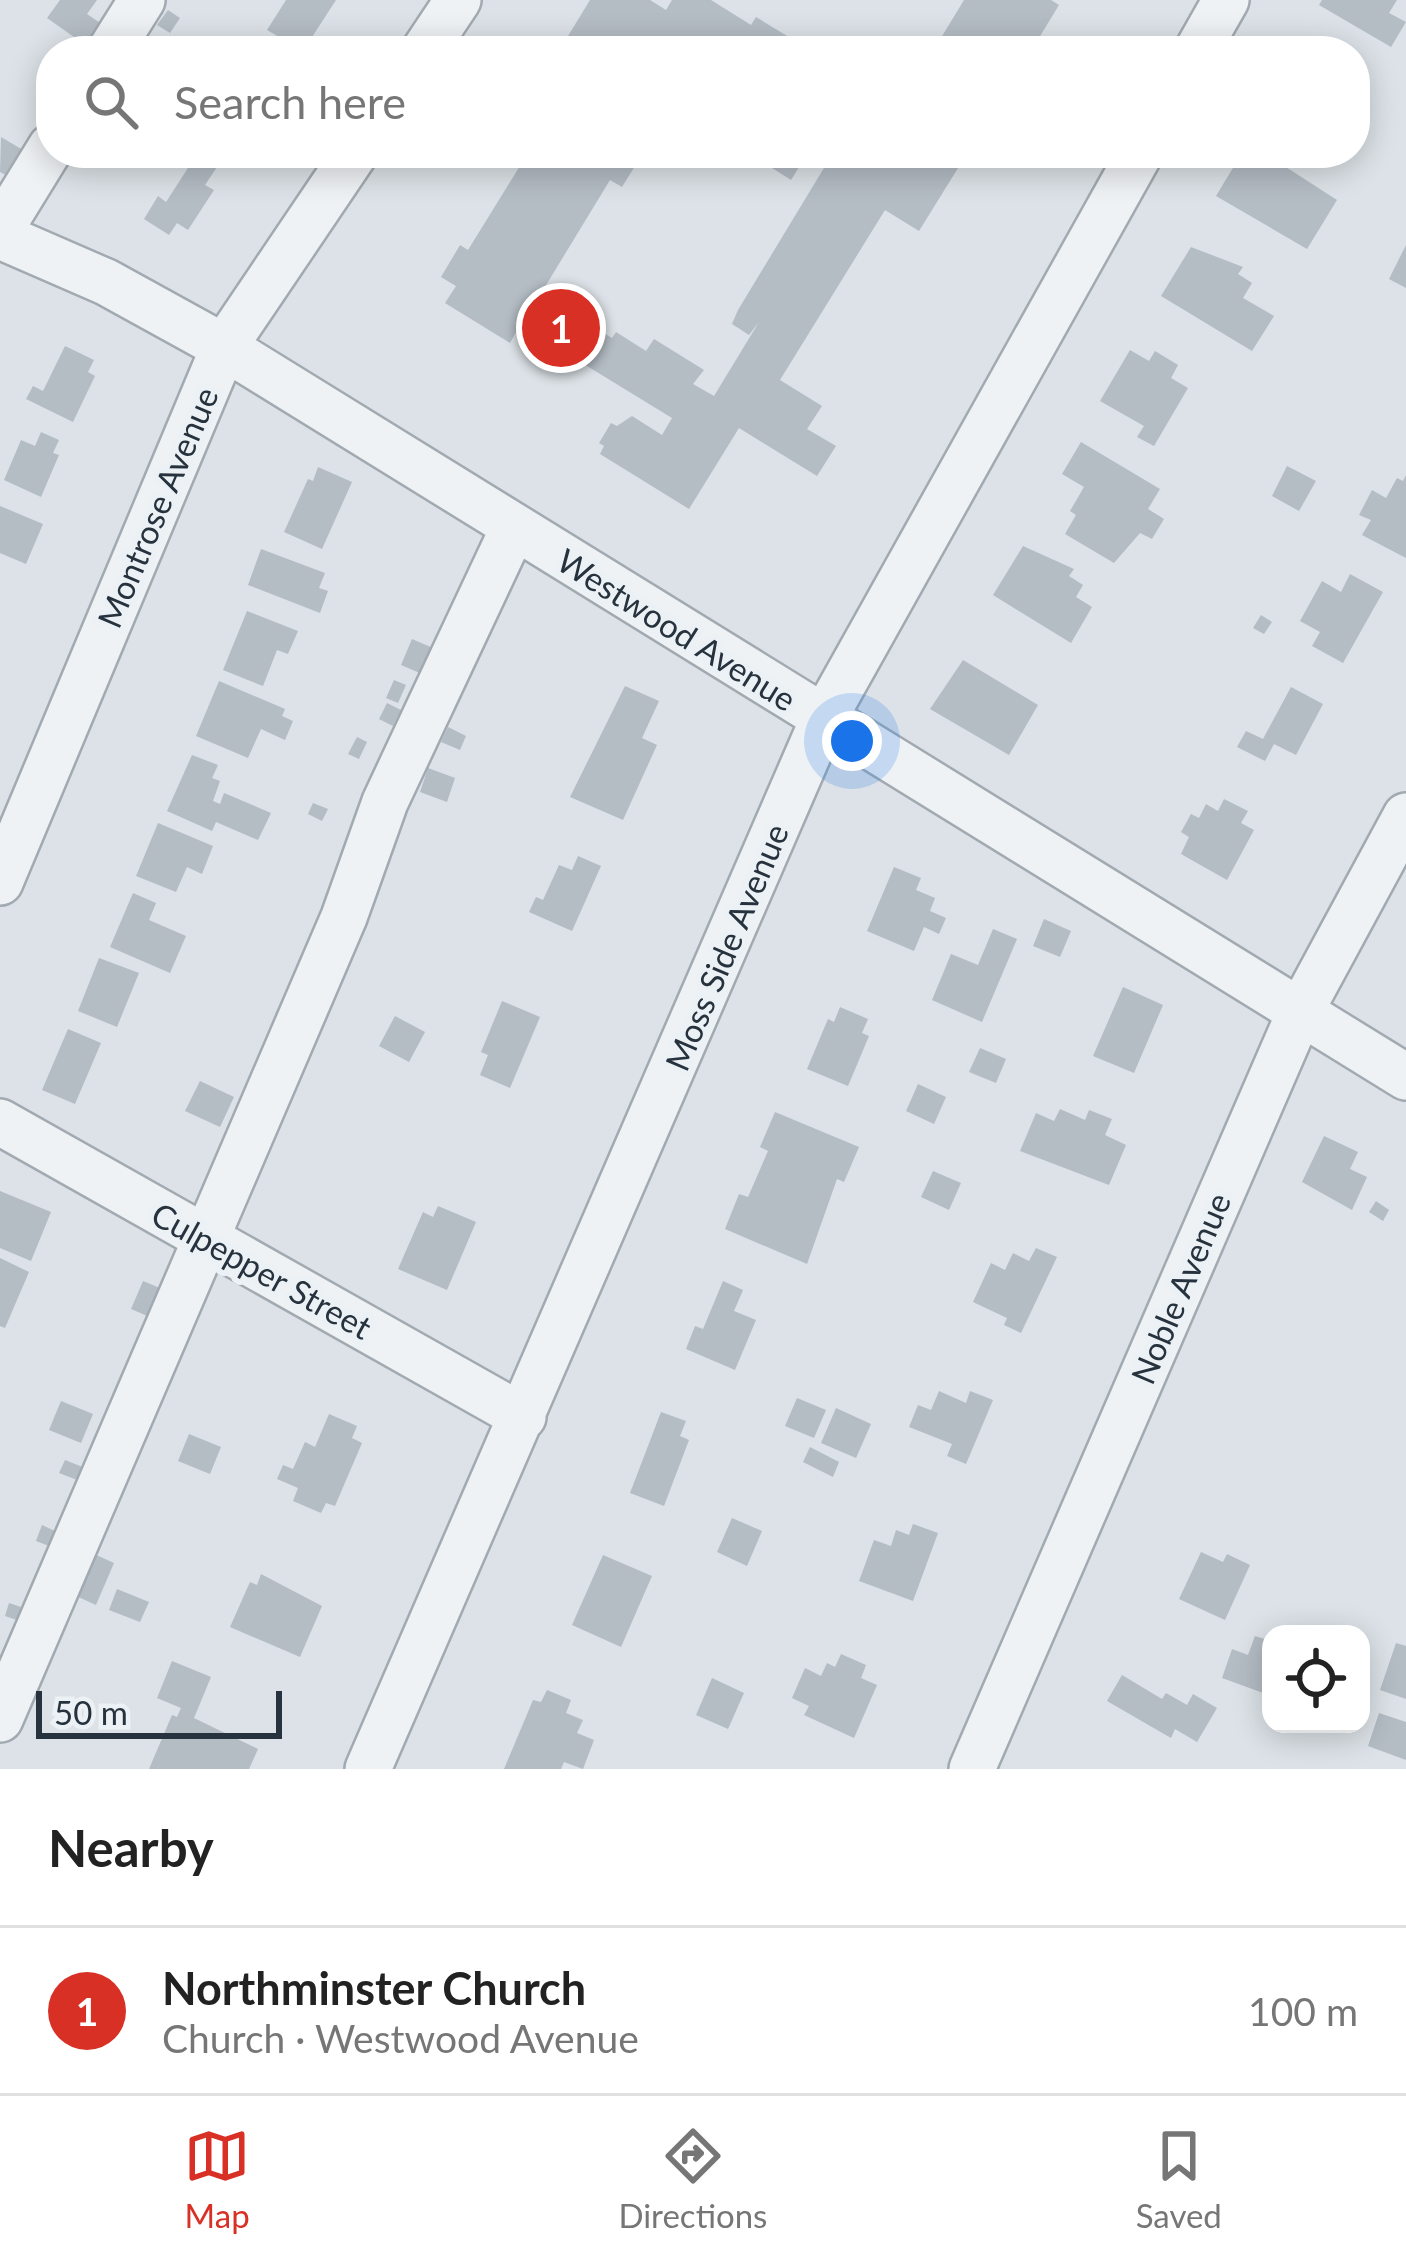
<!DOCTYPE html>
<meta charset="utf-8">
<style>
:root{--surface:#fff;--page:#f2f2f2;--text:#222;--muted:#767676;--line:#e0e0e0;--accent:#d93025}
body{margin:0;font-family:Lato,sans-serif;background:var(--page);color:var(--text)}
.controls{position:absolute;right:36px;bottom:36px;display:grid;overflow:hidden;border-radius:24px;box-shadow:0 6px 30px #0003}
.controls button{width:108px;height:108px;display:grid;place-items:center;padding:0;border:0;border-bottom:3px solid var(--line);background:var(--surface);color:var(--text);font:60px sans-serif}
.scale{position:absolute;left:36px;bottom:30px;width:246px;box-sizing:border-box;padding-left:12px;border:6px solid #26323d;border-top:0;font-size:33px;line-height:42px;white-space:nowrap;color:#26323d;-webkit-text-stroke:9px #ecf1f5;paint-order:stroke}
.you{position:absolute;left:852px;top:741px;width:42px;height:42px;margin:-30px;border:9px solid #fff;border-radius:50%;background:#1a73e8;box-shadow:0 0 0 18px #1a73e833}
.badge{display:grid;place-items:center;width:78px;height:78px;border-radius:50%;background:var(--accent);color:#fff;font-size:39px;font-weight:700}
.pin{position:absolute;translate:-50% -50%;border:6px solid #fff;box-shadow:0 3px 12px #0006}
.list{margin:0;padding:0;list-style:none}
h2{display:flex;justify-content:space-between;align-items:center;height:156px;margin:0;padding:0 48px;font-size:51px}
h2 small{font-size:39px;font-weight:400;color:var(--muted)}
.list li{display:grid;grid-template-columns:78px 1fr auto;gap:36px;align-items:center;box-sizing:border-box;height:168px;padding:0 48px;border-top:3px solid var(--line)}
.list b{display:block;font-size:45px;white-space:nowrap}
.list p{margin:0;font-size:39px;white-space:nowrap;color:var(--muted)}
.list em{font-size:39px;font-style:normal;color:var(--muted)}
.icon{flex:none;width:66px;height:66px;fill:none;stroke:currentColor;stroke-width:2;stroke-linecap:round;stroke-linejoin:round}
.map{position:relative;flex:none;width:1406px;height:1769px;overflow:hidden}
.search{position:absolute;background:var(--surface);box-shadow:0 6px 30px #0003;left:36px;right:36px;top:36px;height:132px;display:flex;align-items:center;gap:30px;box-sizing:border-box;padding:0 42px;border-radius:48px;color:var(--muted);font-size:45px}
.sheet{height:324px;background:var(--surface)}
nav{display:flex;justify-content:space-around;align-items:center;box-sizing:border-box;height:168px;border-top:3px solid var(--line);background:var(--surface);font-size:33px;color:var(--muted)}
nav a{display:grid;justify-items:center;gap:6px}
nav .on{color:var(--accent)}
.map>svg:first-child{display:block}
.building{fill:#b4bcc4}
.lines{fill:none;stroke-linecap:round;stroke-linejoin:round}
.minor-casing{stroke:#a2aab1;stroke-width:50}
.minor{stroke:#eff2f5;stroke-width:45}
.labels{text-anchor:middle;dominant-baseline:central;stroke-width:12;stroke-linejoin:round;paint-order:stroke}
.street-label{font-size:33px;fill:#26323d;stroke:#ecf1f5}
</style>
<div class="map">
<svg width="1406" height="1769" viewBox="0 0 1406 1769">
<rect width="100%" height="100%" fill="#dce2e7"/>
<path class="building" d="M 60,0 L 97,0 L 87,14 L 106,27 L 91,49 L 47,18 Z
M 286,0 L 336,0 L 303,51 L 267,30 Z
M 590,0 L 650,0 L 666,10 L 672,0 L 711,0 L 751,25 L 756,17 L 812,51 L 581,51 L 565,41 Z
M 964,0 L 1051,0 L 1059,5 L 1031,51 L 933,51 Z
M 1322,0 L 1397,0 L 1389,13 L 1406,22 L 1391,47 L 1319,5 Z
M 168,10 L 180,18 L 170,33 L 157,25 Z
M 1,137 L 28,153 L 13,179 L 0,172 Z
M 528,153 L 643,153 L 622,187 L 610,180 L 540,295 L 612,338 L 616,332 L 646,351 L 654,339 L 704,370 L 693,384 L 714,396 L 759,322 L 749,335 L 732,324 L 738,310 L 833,153 L 977,153 L 970,164 L 963,160 L 919,231 L 885,210 L 780,380 L 822,406 L 807,429 L 836,446 L 817,476 L 739,428 L 689,509 L 600,454 L 604,446 L 599,443 L 611,423 L 617,426 L 632,416 L 662,435 L 672,418 L 520,325 L 510,343 L 445,303 L 456,286 L 441,277 L 460,245 L 468,250 Z
M 748,153 L 808,153 L 791,180 Z
M 1242,153 L 1264,153 L 1337,200 L 1307,249 L 1216,196 Z
M 197,154 L 217,167 L 205,185 L 214,190 L 188,230 L 177,223 L 169,235 L 144,219 L 158,196 L 166,202 Z
M 1406,245 L 1406,288 L 1389,279 Z
M 1191,247 L 1243,267 L 1238,274 L 1252,283 L 1243,298 L 1274,316 L 1252,351 L 1161,296 Z
M 65,346 L 94,360 L 88,372 L 95,376 L 73,422 L 26,399 L 33,386 L 43,391 Z
M 1130,350 L 1149,361 L 1155,351 L 1178,365 L 1171,378 L 1188,388 L 1154,446 L 1137,437 L 1144,426 L 1100,401 Z
M 41,432 L 59,440 L 53,453 L 59,455 L 41,497 L 4,480 L 21,440 L 35,446 Z
M 1081,442 L 1160,489 L 1148,509 L 1164,519 L 1152,539 L 1140,533 L 1114,563 L 1065,534 L 1076,515 L 1070,511 L 1084,487 L 1062,474 Z
M 1287,466 L 1316,481 L 1299,511 L 1272,496 Z
M 318,467 L 352,482 L 322,549 L 284,532 L 308,479 L 313,481 Z
M 1406,475 L 1406,558 L 1362,535 L 1371,520 L 1359,515 L 1372,490 L 1386,498 L 1397,478 L 1403,481 Z
M 0,506 L 43,524 L 26,564 L 0,553 Z
M 1023,546 L 1074,569 L 1069,576 L 1083,585 L 1076,597 L 1092,607 L 1071,643 L 993,595 Z
M 261,549 L 325,573 L 319,588 L 328,591 L 320,613 L 248,585 Z
M 1350,574 L 1383,592 L 1343,663 L 1312,646 L 1320,632 L 1300,621 L 1322,581 L 1341,592 Z
M 247,611 L 298,631 L 288,654 L 277,650 L 263,686 L 223,670 Z
M 1261,615 L 1272,622 L 1264,634 L 1253,628 Z
M 412,639 L 440,651 L 429,677 L 401,665 Z
M 963,660 L 1038,705 L 1009,755 L 930,709 Z
M 394,680 L 406,685 L 398,703 L 386,698 Z
M 219,681 L 285,709 L 282,716 L 293,721 L 285,740 L 261,729 L 248,758 L 196,736 Z
M 625,686 L 659,701 L 642,738 L 657,745 L 623,820 L 570,797 Z
M 1291,687 L 1323,704 L 1296,755 L 1274,744 L 1265,761 L 1237,747 L 1246,731 L 1263,739 Z
M 387,703 L 401,710 L 393,726 L 379,719 Z
M 448,727 L 466,736 L 460,750 L 441,742 Z
M 357,737 L 367,742 L 359,759 L 348,754 Z
M 192,755 L 218,765 L 212,778 L 220,781 L 213,801 L 220,804 L 224,793 L 271,813 L 258,840 L 216,822 L 212,831 L 167,811 Z
M 428,768 L 455,778 L 447,802 L 420,792 Z
M 1224,799 L 1248,811 L 1241,823 L 1254,830 L 1227,880 L 1181,854 L 1189,837 L 1181,832 L 1191,814 L 1199,818 L 1206,804 L 1218,811 Z
M 313,803 L 328,809 L 322,821 L 308,814 Z
M 158,823 L 213,846 L 202,874 L 187,867 L 176,892 L 136,876 Z
M 578,856 L 601,866 L 572,931 L 529,912 L 536,897 L 543,900 L 559,865 L 572,870 Z
M 894,867 L 921,878 L 916,890 L 935,898 L 930,911 L 946,918 L 939,934 L 924,927 L 914,951 L 867,931 Z
M 133,893 L 156,903 L 149,920 L 186,936 L 170,973 L 110,947 Z
M 1044,919 L 1071,931 L 1060,957 L 1033,946 Z
M 993,929 L 1017,939 L 982,1022 L 932,1000 L 951,954 L 978,965 Z
M 99,958 L 139,973 L 117,1027 L 78,1011 Z
M 1123,987 L 1163,1005 L 1134,1073 L 1093,1056 Z
M 502,1001 L 540,1017 L 510,1088 L 480,1075 L 488,1055 L 481,1052 Z
M 840,1007 L 868,1019 L 862,1033 L 869,1036 L 848,1086 L 807,1069 L 828,1019 L 834,1022 Z
M 395,1016 L 425,1032 L 409,1062 L 379,1046 Z
M 68,1029 L 101,1043 L 75,1104 L 42,1090 Z
M 980,1048 L 1006,1059 L 996,1083 L 969,1072 Z
M 200,1081 L 234,1097 L 220,1127 L 185,1111 Z
M 918,1084 L 946,1097 L 934,1124 L 906,1111 Z
M 1060,1109 L 1085,1120 L 1089,1110 L 1112,1119 L 1105,1135 L 1126,1145 L 1109,1185 L 1020,1151 L 1036,1113 L 1054,1121 Z
M 775,1112 L 859,1147 L 844,1182 L 837,1179 L 807,1264 L 725,1229 L 739,1194 L 748,1197 L 768,1151 L 760,1147 Z
M 1324,1136 L 1358,1152 L 1350,1169 L 1367,1177 L 1352,1210 L 1302,1182 Z
M 933,1171 L 961,1183 L 949,1210 L 921,1197 Z
M 0,1191 L 51,1212 L 31,1261 L 0,1248 Z
M 1376,1201 L 1389,1210 L 1383,1221 L 1369,1212 Z
M 438,1206 L 476,1222 L 447,1290 L 398,1269 L 423,1212 L 433,1217 Z
M 1036,1248 L 1057,1257 L 1021,1333 L 1004,1325 L 1007,1318 L 973,1302 L 991,1263 L 1005,1270 L 1013,1253 L 1029,1261 Z
M 0,1258 L 29,1272 L 5,1328 L 0,1326 Z
M 143,1281 L 172,1293 L 159,1321 L 131,1309 Z
M 723,1281 L 743,1290 L 734,1311 L 756,1320 L 735,1370 L 686,1349 L 695,1326 L 703,1329 Z
M 939,1391 L 966,1403 L 970,1391 L 993,1400 L 966,1464 L 947,1456 L 952,1444 L 909,1427 L 918,1405 L 931,1410 Z
M 797,1398 L 826,1410 L 814,1438 L 785,1426 Z
M 61,1401 L 93,1414 L 81,1443 L 49,1430 Z
M 836,1408 L 871,1424 L 856,1458 L 821,1443 Z
M 661,1412 L 686,1421 L 680,1436 L 689,1440 L 664,1506 L 630,1493 Z
M 329,1414 L 357,1426 L 352,1438 L 362,1443 L 335,1506 L 326,1503 L 321,1513 L 293,1501 L 298,1488 L 277,1479 L 283,1465 L 293,1469 L 305,1442 L 315,1447 Z
M 189,1434 L 221,1447 L 210,1474 L 178,1461 Z
M 810,1447 L 839,1462 L 833,1477 L 803,1462 Z
M 65,1460 L 85,1468 L 80,1481 L 59,1473 Z
M 732,1518 L 762,1531 L 747,1566 L 717,1552 Z
M 913,1524 L 938,1533 L 913,1601 L 859,1581 L 874,1540 L 891,1546 L 896,1530 L 909,1535 Z
M 42,1525 L 55,1531 L 49,1546 L 36,1541 Z
M 83,1549 L 114,1563 L 96,1605 L 65,1591 Z
M 1201,1552 L 1223,1562 L 1227,1554 L 1250,1565 L 1225,1620 L 1179,1599 Z
M 603,1555 L 652,1576 L 621,1647 L 572,1625 Z
M 261,1574 L 322,1606 L 300,1657 L 230,1627 L 250,1582 L 257,1585 Z
M 117,1589 L 149,1602 L 140,1622 L 109,1610 Z
M 9,1603 L 21,1607 L 17,1620 L 5,1616 Z
M 1255,1636 L 1271,1641 L 1266,1694 L 1222,1678 L 1232,1649 L 1248,1655 Z
M 1396,1643 L 1406,1646 L 1406,1699 L 1380,1690 Z
M 841,1654 L 866,1665 L 861,1678 L 877,1685 L 854,1738 L 804,1715 L 809,1706 L 792,1698 L 805,1668 L 821,1676 L 827,1663 L 835,1667 Z
M 172,1661 L 211,1677 L 194,1718 L 258,1749 L 249,1769 L 149,1769 L 172,1715 L 177,1717 L 181,1708 L 157,1698 Z
M 1122,1675 L 1162,1699 L 1166,1693 L 1187,1705 L 1193,1694 L 1217,1708 L 1197,1742 L 1175,1729 L 1171,1738 L 1107,1701 Z
M 712,1678 L 744,1693 L 728,1729 L 696,1715 Z
M 547,1690 L 571,1700 L 566,1713 L 583,1720 L 577,1733 L 594,1740 L 583,1769 L 564,1762 L 561,1769 L 504,1769 L 533,1700 L 541,1702 Z
M 1379,1713 L 1406,1722 L 1406,1760 L 1368,1746 Z"/>
<g class="lines">
<defs>
<path id="minor" d="M 110,51 L 142,0
M 424,51 L 458,0
M 1197,51 L 1226,0
M 0,230 L 51,147
M 0,236 L 106,282 L 224,347 L 1406,1077
M 0,882 L 224,347 L 355,153
M 0,1122 L 523,1417
M 0,1719 L 344,917 L 385,802 L 514,527
M 368,1769 L 823,720 L 1140,153
M 972,1769 L 1300,1012 L 1406,816"/>
</defs>
<use href="#minor" class="minor-casing"/>
<use href="#minor" class="minor"/>
</g>
<g class="labels">
<g class="street-label">
<text transform="translate(157 507) rotate(-67)">Montrose Avenue</text>
<text transform="translate(677 629) rotate(32)">Westwood Avenue</text>
<text transform="translate(726 947) rotate(-67)">Moss Side Avenue</text>
<text transform="translate(262 1270) rotate(29)">Culpepper Street</text>
<text transform="translate(1180 1288) rotate(-67)">Noble Avenue</text>
</g>
</g>
</svg>
<div class="controls">
<button><svg class="icon" aria-label="locate" viewBox="0 0 24 24"><circle cx="12" cy="12" r="6"/><path d="M12 2v4M12 18v4M2 12h4M18 12h4"/></svg></button>
</div>
<div class="scale">50 m</div>
<div class="you"></div>
<div class="pin badge" style="left:561px;top:328px">1</div>
<div class="search"><svg class="icon" aria-label="search" viewBox="0 0 24 24"><circle cx="10" cy="10" r="6"/><path d="M15 15l6 6"/></svg>Search here</div>
</div>
<section class="sheet">
<h2>Nearby<small></small></h2>
<ul class="list">
<li><span class="badge">1</span><div><b>Northminster Church</b><p>Church · Westwood Avenue</p></div><em>100 m</em></li>
</ul>
</section>
<nav>
<a class="on"><svg class="icon" aria-label="map" viewBox="0 0 24 24"><path d="M3 6l6-2 6 2 6-2v14l-6 2-6-2-6 2zM9 4v14M15 6v14"/></svg>Map</a>
<a><svg class="icon" aria-label="directions" viewBox="0 0 24 24"><path d="M12 3l9 9-9 9-9-9zM9 14v-3h6M13 9l2 2-2 2"/></svg>Directions</a>
<a><svg class="icon" aria-label="saved" viewBox="0 0 24 24"><path d="M7 4h10v16l-5-4-5 4z"/></svg>Saved</a>
</nav>
